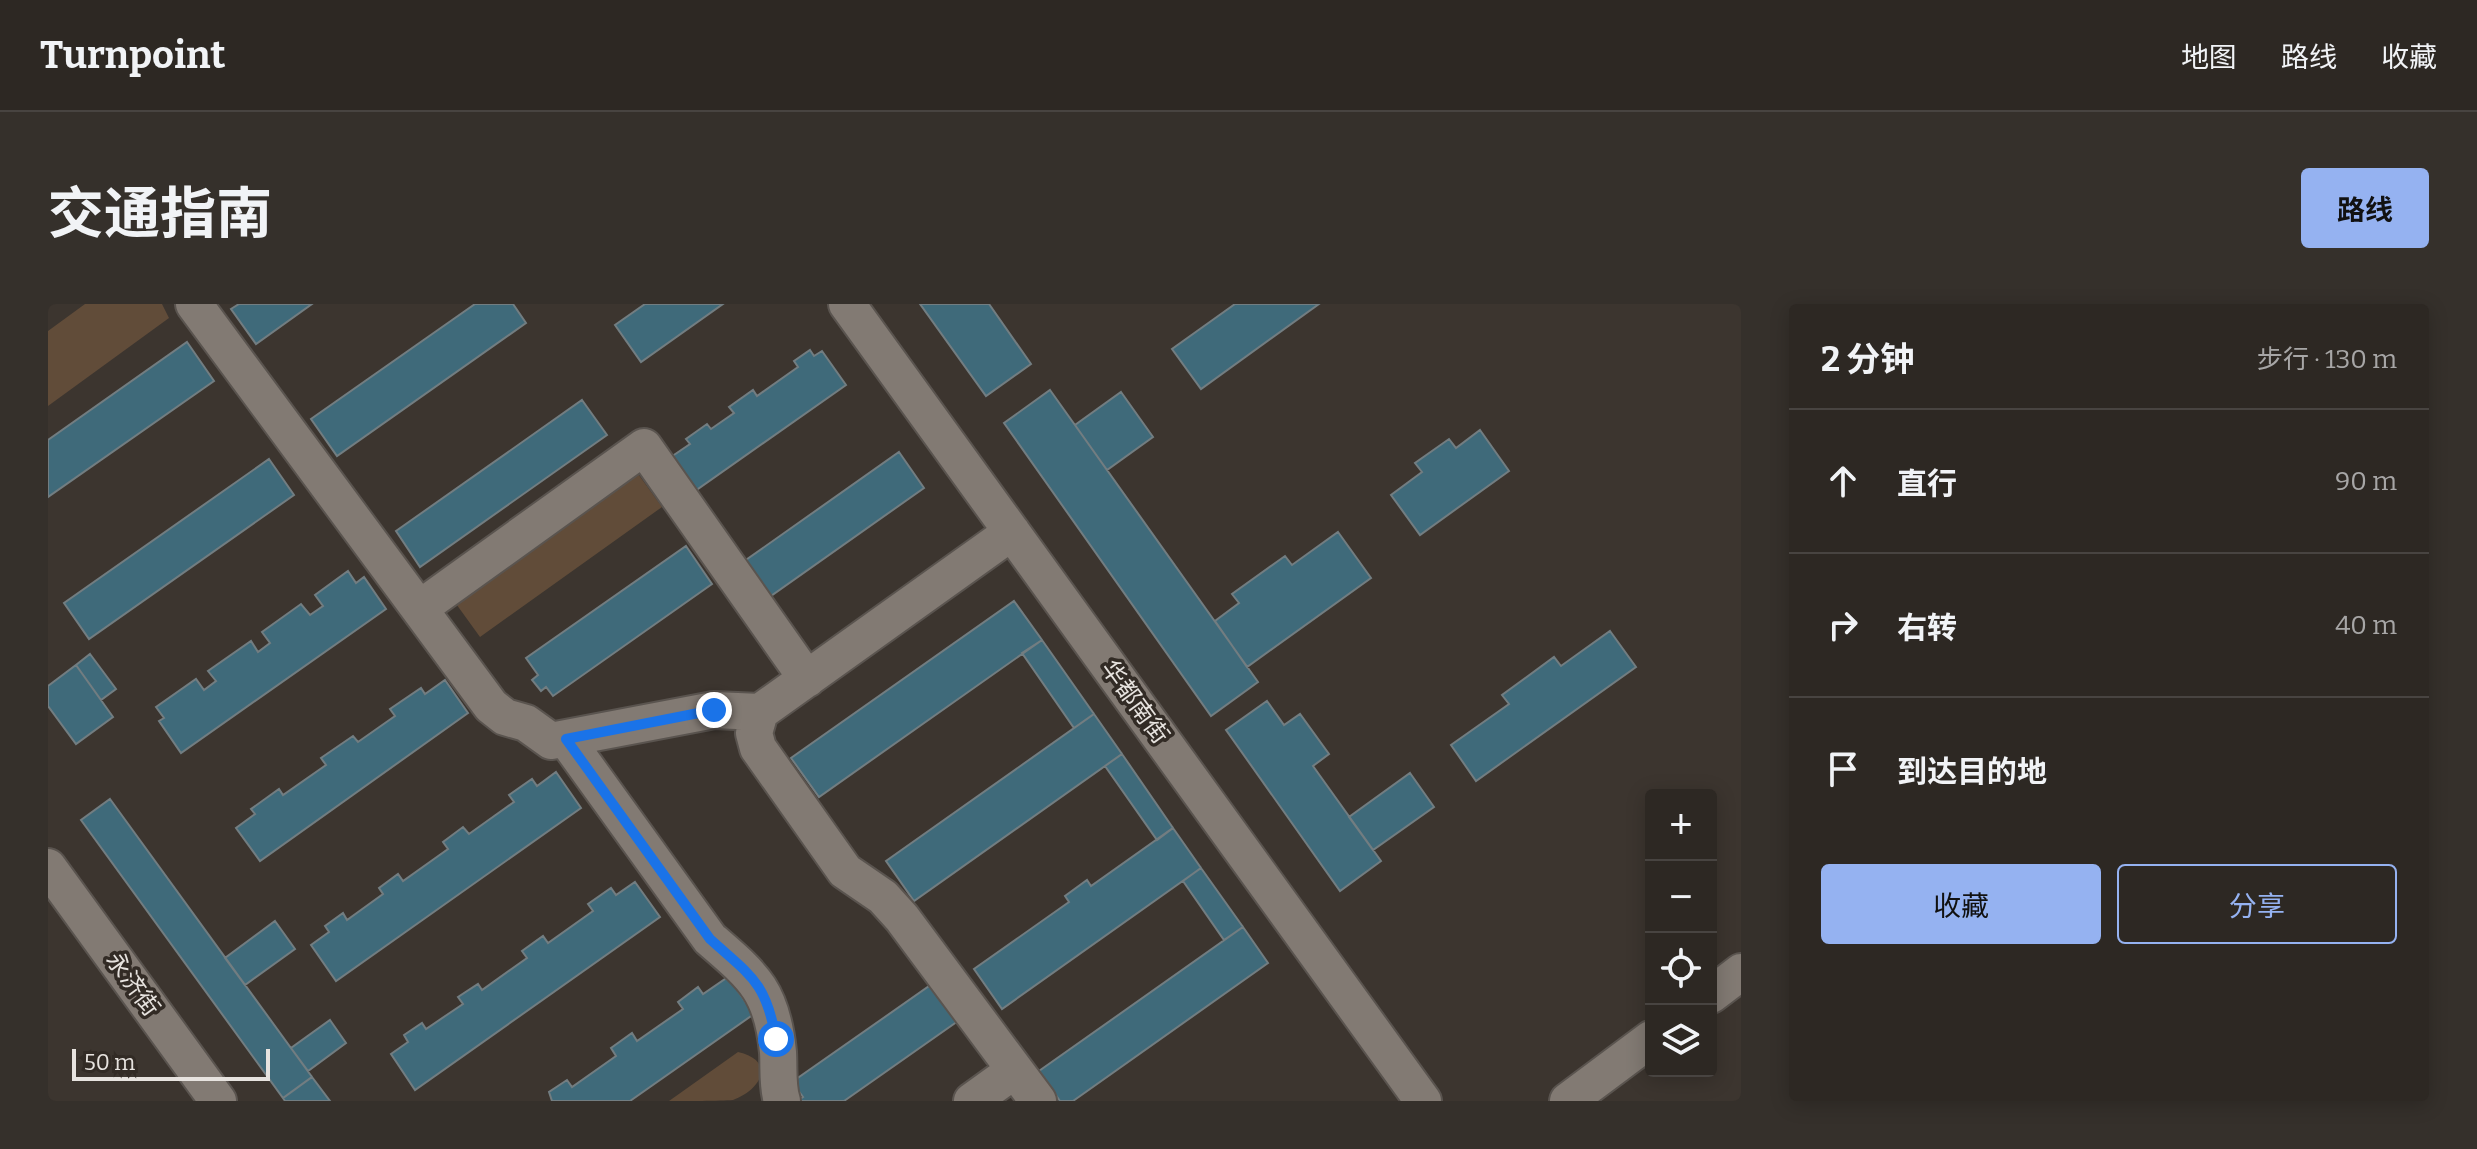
<!DOCTYPE html>
<html lang="zh">
<meta charset="utf-8">
<style>
:root{--surface:#2d2823;--page:#35302b;--text:#f1f3f6;--muted:#a7a6a6;--line:#484441;--accent:#95b2f1}
body{margin:0;font-family:Bitter,"Noto Sans SC",serif;background:var(--page);color:var(--text)}
.controls{position:absolute;right:24px;bottom:24px;display:grid;overflow:hidden;border-radius:8px;box-shadow:0 4px 20px #0003}
.controls button{width:72px;height:72px;display:grid;place-items:center;padding:0;border:0;border-bottom:2px solid var(--line);background:var(--surface);color:var(--text);font:40px sans-serif}
.scale{position:absolute;left:24px;bottom:20px;width:198px;box-sizing:border-box;padding-left:8px;border:4px solid #e7e3df;border-top:0;font-size:22px;line-height:28px;white-space:nowrap;color:#e7e3df;-webkit-text-stroke:6px #322b25;paint-order:stroke}
.stop{position:absolute;width:24px;height:24px;margin:-18px;border:6px solid #1a73e8;border-radius:50%;background:#fff}
.stop.end{background:#1a73e8;border-color:#fff;box-shadow:0 2px 8px #0008}
.list{margin:0;padding:0;list-style:none}
h2{display:flex;justify-content:space-between;align-items:center;height:104px;margin:0;padding:0 32px;font-size:34px}
h2 small{font-size:26px;font-weight:400;color:var(--muted)}
.list li{display:grid;grid-template-columns:52px 1fr auto;gap:24px;align-items:center;box-sizing:border-box;height:144px;padding:0 32px;border-top:2px solid var(--line)}
.list b{display:block;font-size:30px;white-space:nowrap}
.list em{font-size:26px;font-style:normal;color:var(--muted)}
.actions{display:flex;gap:16px;padding:24px 32px}
.actions a{flex:1;padding:18px 0;border:2px solid var(--accent);border-radius:8px;text-align:center;font-size:28px;color:var(--accent)}
.actions .main{background:var(--accent);color:#111}
.icon{flex:none;width:44px;height:44px;fill:none;stroke:currentColor;stroke-width:2;stroke-linecap:round;stroke-linejoin:round}
.map{position:relative;flex:none;width:1693px;height:797px;overflow:hidden;border-radius:8px}
header{display:flex;align-items:center;gap:48px;box-sizing:border-box;height:112px;padding:0 40px;background:var(--surface);border-bottom:2px solid var(--line)}
header strong{font-size:38px}
nav{display:flex;gap:44px;margin-inline-start:auto;font-size:28px}
.intro{display:flex;align-items:center;justify-content:space-between;box-sizing:border-box;height:192px;padding:0 48px}
h1{margin:0;font-size:56px}
.button{padding:20px 36px;border-radius:8px;background:var(--accent);color:#111;font-size:28px;font-weight:700}
main{display:flex;gap:48px;padding:0 48px}
aside{flex:1;background:var(--surface);border-radius:8px;box-shadow:0 4px 20px #0003}
.map>svg:first-child{display:block}
.green{fill:#614c39}
.building{fill:#3f6a7a;stroke:#727d81;stroke-width:2}
.lines{fill:none;stroke-linecap:round;stroke-linejoin:round}
.minor-casing{stroke:#5a544f;stroke-width:40}
.minor{stroke:#827a73;stroke-width:36}
.route{stroke:#1a73e8;stroke-width:10}
.labels{text-anchor:middle;dominant-baseline:central;stroke-width:7;stroke-linejoin:round;paint-order:stroke}
.street-label{font-size:24px;fill:#e7e3df;stroke:#322b25}
</style>
<header>
<strong>Turnpoint</strong>
<nav><a>地图</a><a>路线</a><a>收藏</a></nav>
</header>
<div class="intro"><h1>交通指南</h1><a class="button">路线</a></div>
<main>
<div class="map">
<svg width="1693" height="797" viewBox="0 0 1693 797">
<rect width="100%" height="100%" fill="#3c352f"/>
<path class="green" d="M 37,0 L 114,0 L 121,14 L 0,102 L 0,27 Z
M 588,167 L 614,203 L 432,333 L 406,297 Z
M 690,748 C 729,757 713,786 685,796 C 672,797 637,797 621,797 Z"/>
<path class="building" d="M 191,0 L 264,0 L 208,40 L 183,5 Z
M 427,0 L 465,0 L 478,19 L 289,152 L 263,115 Z
M 597,0 L 675,0 L 593,58 L 567,21 Z
M 872,0 L 941,0 L 983,60 L 938,92 Z
M 1187,0 L 1271,0 L 1153,85 L 1124,45 Z
M 139,38 L 166,77 L 0,193 L 0,136 Z
M 762,46 L 766,52 L 774,47 L 798,81 L 647,187 L 623,153 L 642,140 L 638,135 L 659,120 L 663,125 L 686,109 L 681,103 L 705,86 L 709,92 L 750,63 L 746,57 Z
M 1002,86 L 1210,378 L 1163,412 L 956,119 Z
M 1073,88 L 1105,133 L 1059,166 L 1027,121 Z
M 534,96 L 559,131 L 372,263 L 348,227 Z
M 1432,126 L 1461,167 L 1372,231 L 1343,191 L 1374,168 L 1367,159 L 1401,135 L 1408,144 Z
M 851,148 L 876,184 L 720,294 L 695,258 Z
M 221,155 L 246,191 L 41,335 L 16,299 Z
M 1290,228 L 1323,274 L 1199,363 L 1167,317 L 1191,299 L 1184,290 L 1237,252 L 1244,261 Z
M 638,242 L 664,280 L 505,392 L 498,383 L 493,387 L 484,376 L 490,371 L 478,354 Z
M 300,267 L 308,279 L 316,273 L 338,305 L 133,449 L 111,417 L 116,414 L 108,403 L 148,375 L 156,386 L 168,377 L 160,367 L 203,337 L 210,348 L 222,339 L 214,328 L 253,300 L 262,311 L 275,302 L 267,291 Z
M 966,297 L 994,336 L 771,493 L 743,454 Z
M 1562,327 L 1588,363 L 1428,477 L 1403,441 L 1461,400 L 1454,391 L 1506,353 L 1513,362 Z
M 994,336 L 1046,410 L 1026,424 L 974,349 Z
M 42,350 L 68,385 L 53,396 L 28,361 Z
M 28,361 L 65,413 L 28,440 L 0,402 L 0,382 Z
M 397,376 L 420,409 L 212,557 L 188,524 L 207,510 L 203,505 L 231,485 L 235,491 L 278,461 L 273,454 L 305,432 L 310,438 L 347,412 L 342,405 L 373,384 L 377,390 Z
M 1219,397 L 1236,421 L 1252,410 L 1281,450 L 1265,462 L 1333,557 L 1292,587 L 1178,426 Z
M 1046,410 L 1074,450 L 866,597 L 838,557 Z
M 1074,450 L 1125,524 L 1109,536 L 1057,462 Z
M 508,468 L 533,504 L 288,677 L 263,641 L 281,628 L 277,622 L 295,609 L 299,616 L 335,590 L 331,584 L 350,570 L 355,577 L 400,545 L 395,538 L 415,523 L 421,530 L 466,498 L 461,491 L 484,475 L 489,482 Z
M 1362,469 L 1386,503 L 1325,546 L 1301,513 Z
M 62,495 L 264,773 L 235,794 L 33,516 Z
M 1125,524 L 1153,564 L 954,705 L 926,665 L 1021,598 L 1017,592 L 1039,576 L 1043,582 Z
M 1153,564 L 1195,623 L 1176,636 L 1135,577 Z
M 587,578 L 612,613 L 367,786 L 343,750 L 360,738 L 356,731 L 374,719 L 378,725 L 415,700 L 410,693 L 430,680 L 434,686 L 479,654 L 474,647 L 495,632 L 500,639 L 545,607 L 540,600 L 563,584 L 568,591 Z
M 227,617 L 247,645 L 197,681 L 177,654 Z
M 1195,623 L 1220,659 L 1025,797 L 1012,797 L 991,767 Z
M 680,673 L 706,710 L 582,797 L 504,797 L 501,788 L 519,776 L 524,783 L 568,752 L 563,744 L 584,729 L 589,737 L 635,705 L 630,698 L 650,683 L 655,690 Z
M 884,680 L 910,717 L 796,797 L 749,797 L 755,793 L 744,778 Z
M 282,716 L 298,739 L 260,767 L 243,744 Z
M 264,773 L 282,797 L 237,797 L 235,794 Z"/>
<g class="lines">
<defs>
<path id="minor" d="M 146,0 L 443,402 L 457,413 L 478,419 L 503,437 L 666,406 L 712,408 L 964,228
M 799,0 L 1375,797
M 372,304 L 596,143 L 759,375
M 712,408 L 706,429 L 710,444 L 797,567 L 835,593 L 854,614 L 990,797
M 518,435 L 662,635 C 706,673 724,687 730,748 C 731,764 729,782 734,797
M 0,563 L 170,797
M 1663,691 L 1693,668
M 924,797 L 967,766
M 1520,797 L 1603,735"/>
</defs>
<use href="#minor" class="minor-casing"/>
<use href="#minor" class="minor"/>
</g>
<g class="lines">
<path class="route" d="M 666,406 L 518,435 L 662,635 C 703,672 718,678 728,735"/>
</g>
<g class="labels">
<g class="street-label">
<text transform="translate(1087 398) rotate(54)">华都南街</text>
<text transform="translate(85 680) rotate(54)">永济街</text>
</g>
</g>
</svg>
<div class="controls">
<button>+</button>
<button>−</button>
<button><svg class="icon" aria-label="locate" viewBox="0 0 24 24"><circle cx="12" cy="12" r="6"/><path d="M12 2v4M12 18v4M2 12h4M18 12h4"/></svg></button>
<button><svg class="icon" aria-label="layers" viewBox="0 0 24 24"><path d="M12 4l9 5-9 5-9-5zM3 14l9 5 9-5"/></svg></button>
</div>
<div class="scale">50 m</div>
<div class="stop" style="left:728px;top:735px"></div>
<div class="stop end" style="left:666px;top:406px"></div>
</div>
<aside>
<h2>2 分钟<small>步行 · 130 m</small></h2>
<ul class="list">
<li><svg class="icon" aria-label="ahead" viewBox="0 0 24 24"><path d="M12 20V5M6 11l6-6 6 6"/></svg><div><b>直行</b></div><em>90 m</em></li>
<li><svg class="icon" aria-label="right" viewBox="0 0 24 24"><path d="M7 20v-9h11M14 6l5 5-5 5"/></svg><div><b>右转</b></div><em>40 m</em></li>
<li><svg class="icon" aria-label="arrive" viewBox="0 0 24 24"><path d="M6 21V4h12l-3 4 3 4H6"/></svg><div><b>到达目的地</b></div></li>
</ul>
<div class="actions"><a class="main">收藏</a><a>分享</a></div>
</aside>
</main>
